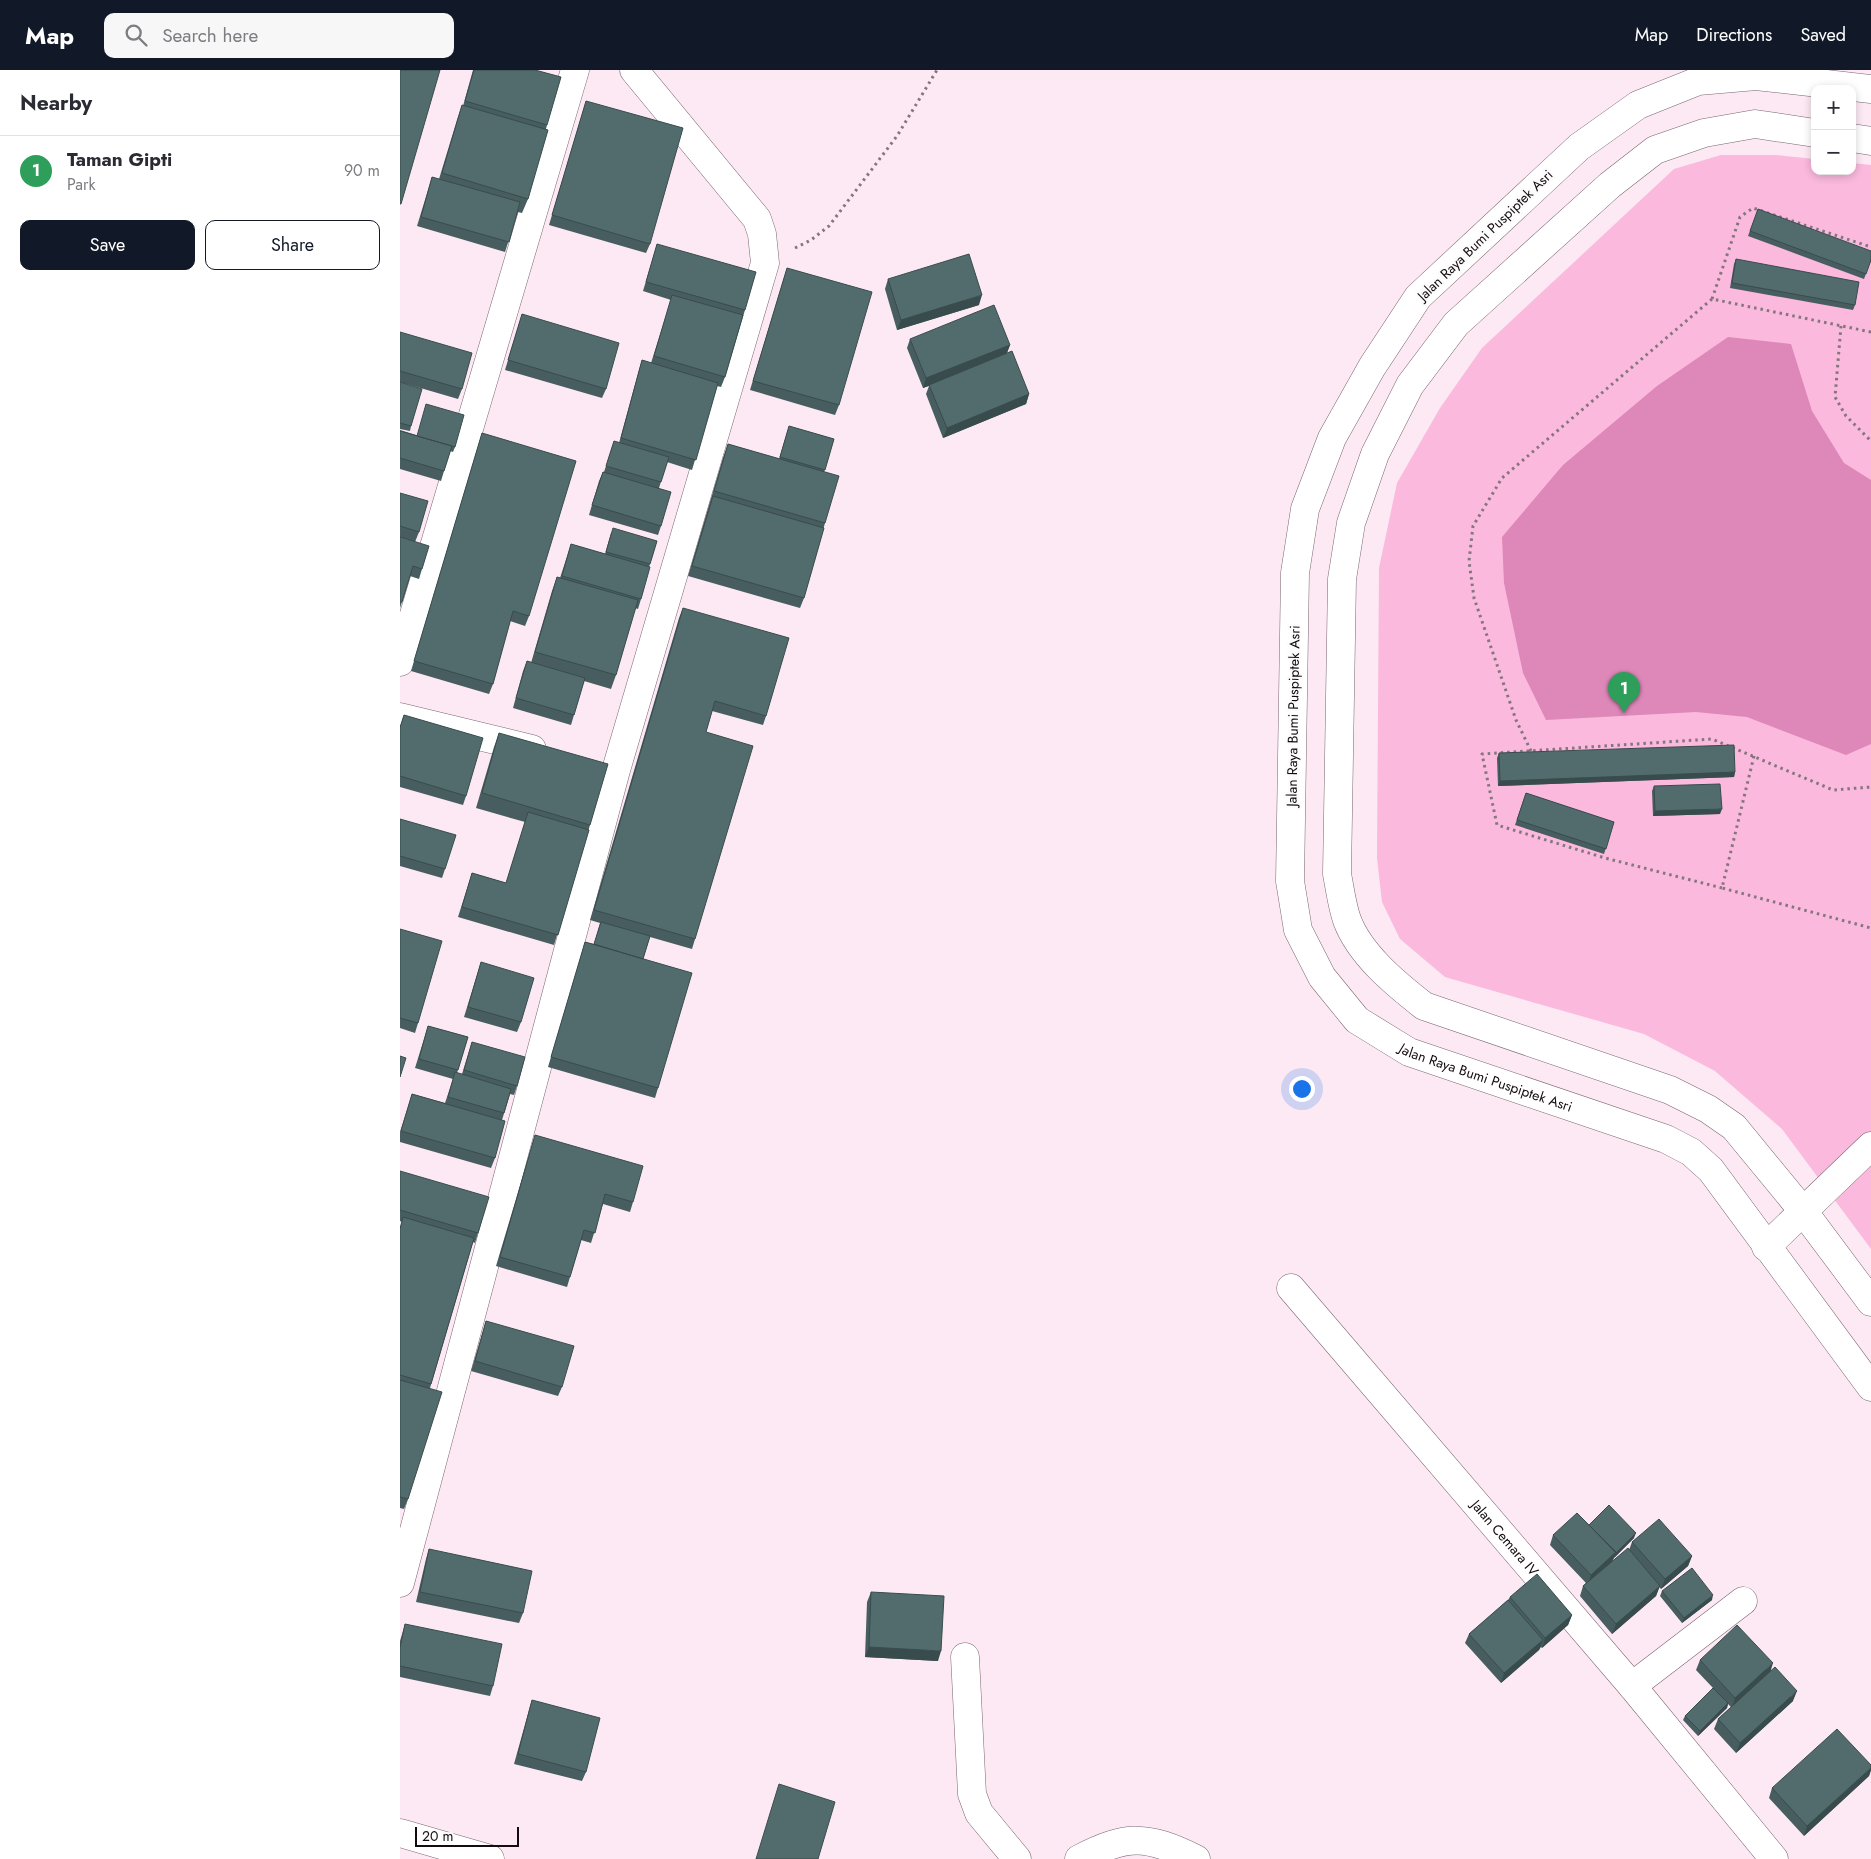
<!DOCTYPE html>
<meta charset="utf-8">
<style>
:root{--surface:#fff;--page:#f7f7f7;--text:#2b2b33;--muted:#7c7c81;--line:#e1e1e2;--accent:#111827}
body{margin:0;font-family:Jost,sans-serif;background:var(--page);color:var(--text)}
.controls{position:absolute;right:15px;top:15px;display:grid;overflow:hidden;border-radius:10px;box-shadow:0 2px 8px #0003}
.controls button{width:45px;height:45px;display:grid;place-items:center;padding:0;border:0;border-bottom:1px solid var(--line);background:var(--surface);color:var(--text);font:25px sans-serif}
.scale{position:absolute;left:15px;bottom:12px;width:104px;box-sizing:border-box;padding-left:5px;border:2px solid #130b0f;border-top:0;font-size:14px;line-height:18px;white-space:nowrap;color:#130b0f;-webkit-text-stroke:4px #fcfcfc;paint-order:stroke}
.you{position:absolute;left:901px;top:1018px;width:18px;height:18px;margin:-12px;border:4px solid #fff;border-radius:50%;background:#1a73e8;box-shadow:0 0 0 8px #1a73e833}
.badge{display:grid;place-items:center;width:32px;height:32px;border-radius:50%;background:var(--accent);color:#fff;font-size:16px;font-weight:700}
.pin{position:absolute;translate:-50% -41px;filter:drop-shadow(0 1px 2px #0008)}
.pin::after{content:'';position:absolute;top:26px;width:18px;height:15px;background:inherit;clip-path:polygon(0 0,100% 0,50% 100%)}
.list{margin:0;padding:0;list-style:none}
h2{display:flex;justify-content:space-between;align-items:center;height:65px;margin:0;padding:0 20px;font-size:21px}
h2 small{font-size:16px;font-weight:400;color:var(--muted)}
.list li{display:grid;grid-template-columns:32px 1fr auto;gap:15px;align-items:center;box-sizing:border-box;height:70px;padding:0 20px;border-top:1px solid var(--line)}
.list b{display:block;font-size:19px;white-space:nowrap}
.list p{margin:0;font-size:16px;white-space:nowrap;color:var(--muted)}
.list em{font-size:16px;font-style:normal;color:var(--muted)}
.actions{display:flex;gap:10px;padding:15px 20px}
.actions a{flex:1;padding:11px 0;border:1px solid var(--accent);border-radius:10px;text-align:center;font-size:18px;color:var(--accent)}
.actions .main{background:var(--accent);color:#fff}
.icon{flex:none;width:28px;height:28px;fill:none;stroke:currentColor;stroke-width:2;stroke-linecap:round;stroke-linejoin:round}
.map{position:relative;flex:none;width:1471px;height:1789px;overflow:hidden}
header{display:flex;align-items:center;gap:30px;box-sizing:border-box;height:70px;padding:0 25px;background:var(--accent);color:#fff}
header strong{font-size:24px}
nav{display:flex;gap:28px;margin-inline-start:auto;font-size:18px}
.search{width:350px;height:45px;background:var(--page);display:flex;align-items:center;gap:12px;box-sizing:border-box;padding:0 18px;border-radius:10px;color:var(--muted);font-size:19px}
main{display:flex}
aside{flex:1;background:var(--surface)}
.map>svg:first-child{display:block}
.green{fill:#fab9dd}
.water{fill:#de87b9}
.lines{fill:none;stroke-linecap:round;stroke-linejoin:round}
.minor-casing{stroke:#7a6670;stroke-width:29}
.path{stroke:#83767d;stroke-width:3;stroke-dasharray:2.5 4;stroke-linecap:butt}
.minor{stroke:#fff;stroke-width:28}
.wall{fill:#475d5f}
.shaded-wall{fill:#394c4d}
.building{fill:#526c6e;stroke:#394c4d}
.labels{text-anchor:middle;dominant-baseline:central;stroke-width:5;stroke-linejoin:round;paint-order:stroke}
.street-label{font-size:14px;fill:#130b0f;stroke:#fcfcfc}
</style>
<header>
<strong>Map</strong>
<div class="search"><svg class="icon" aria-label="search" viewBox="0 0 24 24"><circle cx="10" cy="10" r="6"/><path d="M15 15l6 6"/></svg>Search here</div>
<nav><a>Map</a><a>Directions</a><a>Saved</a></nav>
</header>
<main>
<aside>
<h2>Nearby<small></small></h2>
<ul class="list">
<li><span class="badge" style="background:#2e9e5b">1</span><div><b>Taman Gipti</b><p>Park</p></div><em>90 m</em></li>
</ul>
<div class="actions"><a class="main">Save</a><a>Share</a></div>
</aside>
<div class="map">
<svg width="1471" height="1789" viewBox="0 0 1471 1789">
<rect width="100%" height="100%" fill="#fce9f3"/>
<path class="green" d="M 1321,85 L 1376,85 L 1415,89 L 1415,101 L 1452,101 L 1452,93 L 1471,95 L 1471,1179 L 1382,1059 L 1315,1001 L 1244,964 L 1045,907 L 1000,869 L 982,832 L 977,788 L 979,498 L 997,413 L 1040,338 L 1082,278 L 1274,99 Z"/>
<path class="water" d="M 1328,267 L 1391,274 L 1412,341 L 1444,393 L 1471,410 L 1471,674 L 1446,685 L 1347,647 L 1296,642 L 1146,650 L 1123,603 L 1104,513 L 1102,467 L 1163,395 L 1257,316 Z"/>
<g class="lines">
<defs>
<g id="minor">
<path id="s1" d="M 1471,19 L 1356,6 L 1298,11 L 1238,35 L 1179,77 L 1018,227 L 972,297 L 932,368 L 905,439 L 895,503 L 890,811 L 898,860 L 922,907 L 957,950 L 1009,982 L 1266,1069 L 1291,1082 L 1311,1100 L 1471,1317"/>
<path d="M 1415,63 L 1355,54 L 1304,63 L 1255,80 L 1210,115 L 1056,254 L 1010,315 L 975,384 L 951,453 L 942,509 L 937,804 C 940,819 942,836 947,850 C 960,885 996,914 1024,936 L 1270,1020 L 1308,1039 L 1334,1057 L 1403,1141 L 1471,1232"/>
<path d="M 1452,68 L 1471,71"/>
<path d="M 0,592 L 175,0"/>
<path d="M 0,647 L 132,679"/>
<path d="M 1366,1177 L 1471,1076"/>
<path id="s2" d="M 891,1218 L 1232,1616 L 1374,1789"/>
<path d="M 0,1513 L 216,700 L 365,193 L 362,164 L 357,149 L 234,0"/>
<path d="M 565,1587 L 572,1724 L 579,1743 L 617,1789"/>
<path d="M 1232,1616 L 1343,1531"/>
<path d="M 0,1763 L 90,1789"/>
<path d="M 679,1789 C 727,1764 747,1765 796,1789"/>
</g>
</defs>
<use href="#minor" class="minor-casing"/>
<path class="path" d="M 395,178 L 411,170 L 429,156 L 497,66 L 537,0
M 1312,229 L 1340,147 L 1353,138 L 1471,177
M 1441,256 L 1435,327 L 1446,346 L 1471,371
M 1131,681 L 1116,650 L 1074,528 L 1069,491 L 1073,456 L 1102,408 L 1312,229 L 1471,262
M 1354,686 L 1322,818 L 1471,858
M 1322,818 L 1205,788 L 1097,755 L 1082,684 L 1312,669 L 1433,720 L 1471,717"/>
<use href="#minor" class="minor"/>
</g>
<path class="wall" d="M 73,0 L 135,0 L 147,55 L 128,129 L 122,143 L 118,142 L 105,182 L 17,156 L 32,107 L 39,109 L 57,50 L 62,35 L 63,36 Z
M 186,31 L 250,174 L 246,183 L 149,155 Z
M 1358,139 L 1471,190 L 1464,209 L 1348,166 Z
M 257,174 L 345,240 L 325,307 L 321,317 L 317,316 L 292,400 L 267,392 L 259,418 L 261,456 L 258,465 L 189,445 L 199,411 L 203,402 L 204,402 L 214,371 L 219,373 L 239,300 L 242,290 L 251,293 L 271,230 L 243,221 Z
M 1336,189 L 1455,235 L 1453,240 L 1330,218 L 1334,194 Z
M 387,198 L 439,335 L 435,345 L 350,320 Z
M 488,209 L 579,235 L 497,260 L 485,219 Z
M 122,244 L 206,319 L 202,328 L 105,300 Z
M 0,262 L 62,319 L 58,329 L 0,312 Z
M 510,269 L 610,275 L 607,283 L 629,324 L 626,334 L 543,368 L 526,324 L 529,316 L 523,318 L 507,278 Z
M 0,312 L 11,356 L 10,361 L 0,359 Z
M 389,356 L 434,369 L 424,402 L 425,453 L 404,528 L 400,538 L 288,506 L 323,388 L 328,374 L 379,389 Z
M 0,360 L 55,377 L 53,382 L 50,381 L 41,411 L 0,399 Z
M 82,363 L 129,546 L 125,556 L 110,551 L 93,614 L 89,624 L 11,601 Z
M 0,423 L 19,462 L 15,472 L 0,467 Z
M 211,463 L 257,471 L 249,497 L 241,529 L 238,539 L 235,538 L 216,605 L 211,619 L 184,611 L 171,655 L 113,638 L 123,601 L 127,591 L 131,593 L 152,521 L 157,507 L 160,508 L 171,474 L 205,484 Z
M 0,467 L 22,499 L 19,509 L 10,506 L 0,538 Z
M 283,538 L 366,646 L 363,655 L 312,641 L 306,662 L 295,869 L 292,879 L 250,867 L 243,889 L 258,1018 L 255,1028 L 148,997 L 185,872 L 194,874 L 200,853 L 190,850 L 279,548 Z
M 4,645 L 66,726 L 63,735 L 0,717 L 0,656 Z
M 99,663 L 190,755 L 154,875 L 58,847 L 72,803 L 106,813 L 125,752 L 76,738 L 94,677 Z
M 1099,683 L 1335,702 L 1334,707 L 1098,716 L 1097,688 Z
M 1254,716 L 1320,744 L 1253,746 L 1252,721 Z
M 1126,723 L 1214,752 L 1204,784 L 1115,755 Z
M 0,749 L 45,799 L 42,808 L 0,796 Z
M 0,859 L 18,953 L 15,963 L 0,958 Z
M 81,892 L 121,952 L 117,962 L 64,947 Z
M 28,956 L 68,967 L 57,1003 L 62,1004 L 72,972 L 117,1016 L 114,1025 L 110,1024 L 102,1050 L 95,1088 L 91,1098 L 0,1072 L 0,1062 L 12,1024 L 45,1033 L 53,1009 L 15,998 Z
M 135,1065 L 233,1132 L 230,1142 L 203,1134 L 191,1173 L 181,1170 L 167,1217 L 96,1196 Z
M 0,1101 L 78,1163 L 75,1173 L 73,1172 L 30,1318 L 8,1429 L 4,1439 L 0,1438 L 0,1157 L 2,1152 L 0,1151 Z
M 86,1251 L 162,1317 L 158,1326 L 71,1301 Z
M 1189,1455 L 1234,1468 L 1214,1488 L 1212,1492 L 1229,1480 L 1232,1472 L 1292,1486 L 1288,1496 L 1261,1519 L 1259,1517 L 1256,1526 L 1212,1564 L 1180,1526 L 1183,1516 L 1186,1513 L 1150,1475 L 1153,1465 Z
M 29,1479 L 123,1543 L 119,1553 L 16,1532 L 26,1489 Z
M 1262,1521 L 1312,1530 L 1282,1553 L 1260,1526 Z
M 471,1522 L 538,1591 L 465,1587 L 467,1532 Z
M 1110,1527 L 1172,1545 L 1168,1555 L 1142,1578 L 1141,1577 L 1139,1580 L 1101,1613 L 1065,1573 L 1069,1564 L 1108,1530 Z
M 5,1554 L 93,1616 L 90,1626 L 0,1607 L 0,1571 Z
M 1300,1590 L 1371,1600 L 1393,1631 L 1336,1683 L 1314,1659 L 1318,1649 L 1331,1637 L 1328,1634 L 1327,1638 L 1298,1666 L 1283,1650 L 1285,1646 L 1313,1618 L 1296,1600 Z
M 132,1630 L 186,1702 L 182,1711 L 114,1694 L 129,1640 Z
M 1471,1695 L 1471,1700 L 1469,1706 L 1404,1766 L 1369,1728 L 1372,1718 Z"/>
<path class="shaded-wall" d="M 582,225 L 579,235 L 497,260 L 501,250 Z
M 610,275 L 606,285 L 523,318 L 526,308 Z
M 629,324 L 626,334 L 543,368 L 547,358 Z
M 1335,702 L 1334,707 L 1098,716 L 1100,711 Z
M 1322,739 L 1320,744 L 1253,746 L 1255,741 Z
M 1236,1463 L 1234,1468 L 1214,1488 L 1216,1483 Z
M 1216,1482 L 1212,1492 L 1188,1515 L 1191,1505 Z
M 1292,1486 L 1288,1496 L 1261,1519 L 1265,1509 Z
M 1260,1516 L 1256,1526 L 1212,1564 L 1216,1554 Z
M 1313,1525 L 1312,1530 L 1282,1553 L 1284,1548 Z
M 1172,1545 L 1168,1555 L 1142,1578 L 1145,1568 Z
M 1143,1570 L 1139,1580 L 1101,1613 L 1104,1603 Z
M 469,1577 L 541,1581 L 538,1591 L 465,1587 Z
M 1373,1593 L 1370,1603 L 1332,1638 L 1335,1628 Z
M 1397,1621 L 1393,1631 L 1336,1683 L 1340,1673 Z
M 1328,1633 L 1327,1638 L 1298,1666 L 1300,1661 Z
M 1471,1698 L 1471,1700 L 1469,1706 L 1404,1766 L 1407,1756 Z"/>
<path class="building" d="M 0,0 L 40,0 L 1,134 L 0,134 Z
M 74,0 L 135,0 L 161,7 L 147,55 L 65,31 Z
M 186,31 L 283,58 L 250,174 L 152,145 Z
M 62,35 L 148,60 L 128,129 L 42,103 Z
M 32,107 L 120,132 L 109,172 L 21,147 Z
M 1358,139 L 1471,181 L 1471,190 L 1466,204 L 1350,161 Z
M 257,174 L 356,202 L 345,240 L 246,212 Z
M 569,184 L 582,225 L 501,250 L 488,209 Z
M 1336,189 L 1459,212 L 1455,235 L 1332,213 Z
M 387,198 L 472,222 L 439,335 L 353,311 Z
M 272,225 L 343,245 L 325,307 L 254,286 Z
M 594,235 L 610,275 L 526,308 L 510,269 Z
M 122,244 L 219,273 L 206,319 L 108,290 Z
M 0,262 L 72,283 L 62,319 L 0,301 Z
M 612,281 L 629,324 L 547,358 L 529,315 Z
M 242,290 L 318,313 L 296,390 L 221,368 Z
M 0,312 L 22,319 L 11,356 L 0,353 Z
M 26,334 L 64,345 L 55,377 L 17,366 Z
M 389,356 L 434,369 L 425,400 L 380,387 Z
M 0,361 L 52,376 L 44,401 L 0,388 Z
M 82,363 L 176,391 L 129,546 L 113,541 L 93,614 L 14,591 Z
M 214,371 L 269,387 L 261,412 L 206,396 Z
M 328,374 L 439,406 L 425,453 L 314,421 Z
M 203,402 L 271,422 L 261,456 L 192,435 Z
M 0,423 L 28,431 L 19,462 L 0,456 Z
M 313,426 L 424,458 L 404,528 L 292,496 Z
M 213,458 L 257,471 L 250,494 L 206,482 Z
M 0,467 L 29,476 L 22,499 L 13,496 L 2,532 L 0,532 Z
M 171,474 L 250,497 L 241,529 L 162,506 Z
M 157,507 L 238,530 L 216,605 L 135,582 Z
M 283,538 L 389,568 L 366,646 L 315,631 L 306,662 L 353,676 L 295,869 L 194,840 Z
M 127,591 L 185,608 L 174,645 L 116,628 Z
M 4,645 L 83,668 L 66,726 L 0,706 L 0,658 Z
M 99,663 L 208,694 L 190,755 L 82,723 Z
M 1334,675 L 1335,702 L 1100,711 L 1099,683 Z
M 1320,714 L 1322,739 L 1255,741 L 1254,716 Z
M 1126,723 L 1214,752 L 1206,779 L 1117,750 Z
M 128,742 L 189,760 L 158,865 L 62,837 L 72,803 L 106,813 Z
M 0,749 L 56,765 L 45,799 L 0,786 Z
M 201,852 L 250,866 L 243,889 L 194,874 Z
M 0,859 L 42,871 L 18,953 L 0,948 Z
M 185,872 L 292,903 L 258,1018 L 151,987 Z
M 81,892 L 134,908 L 121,952 L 68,937 Z
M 28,956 L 68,967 L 58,1000 L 19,989 Z
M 72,972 L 125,987 L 117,1016 L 64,1000 Z
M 0,986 L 6,988 L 0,1007 Z
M 55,1002 L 111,1019 L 104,1043 L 48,1027 Z
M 12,1024 L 105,1051 L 95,1088 L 1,1061 Z
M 135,1065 L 243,1096 L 233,1132 L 205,1124 L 195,1163 L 184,1160 L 170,1207 L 100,1187 Z
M 0,1101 L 89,1127 L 78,1163 L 0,1140 Z
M 3,1147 L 74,1168 L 31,1314 L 0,1305 L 0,1159 Z
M 86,1251 L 174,1276 L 162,1317 L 75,1291 Z
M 0,1310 L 42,1322 L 8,1429 L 0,1427 Z
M 1209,1435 L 1236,1463 L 1216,1483 L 1189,1455 Z
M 1177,1443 L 1216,1482 L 1191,1505 L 1153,1465 Z
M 1259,1449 L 1292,1486 L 1265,1509 L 1232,1472 Z
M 1228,1478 L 1260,1516 L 1216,1554 L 1183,1516 Z
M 29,1479 L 132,1501 L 123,1543 L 20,1522 Z
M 1292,1498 L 1313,1525 L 1284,1548 L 1262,1521 Z
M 1137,1504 L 1172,1545 L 1145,1568 L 1110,1527 Z
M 471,1522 L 544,1526 L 541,1581 L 469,1577 Z
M 1108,1530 L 1143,1570 L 1104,1603 L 1069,1564 Z
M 5,1554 L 102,1574 L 93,1616 L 0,1596 L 0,1578 Z
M 1337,1555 L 1373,1593 L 1335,1628 L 1300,1590 Z
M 1375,1597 L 1397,1621 L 1340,1673 L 1318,1649 Z
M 1313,1618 L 1328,1633 L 1300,1661 L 1285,1646 Z
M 132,1630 L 200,1648 L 186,1702 L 118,1684 Z
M 1437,1659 L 1471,1695 L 1471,1698 L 1407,1756 L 1372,1718 Z
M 379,1714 L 435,1732 L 418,1789 L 356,1789 Z"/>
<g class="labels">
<g class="street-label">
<text transform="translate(1085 165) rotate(-44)">Jalan Raya Bumi Puspiptek Asri</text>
<text transform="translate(893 646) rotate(-89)">Jalan Raya Bumi Puspiptek Asri</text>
<text stroke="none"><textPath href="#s1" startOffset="1445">Jalan Raya Bumi Puspiptek Asri</textPath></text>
<text stroke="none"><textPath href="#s2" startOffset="329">Jalan Cemara IV</textPath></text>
</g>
</g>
</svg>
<div class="controls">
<button>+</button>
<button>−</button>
</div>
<div class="scale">20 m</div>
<div class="you"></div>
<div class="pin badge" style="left:1224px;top:643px;background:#2e9e5b">1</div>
</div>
</main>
